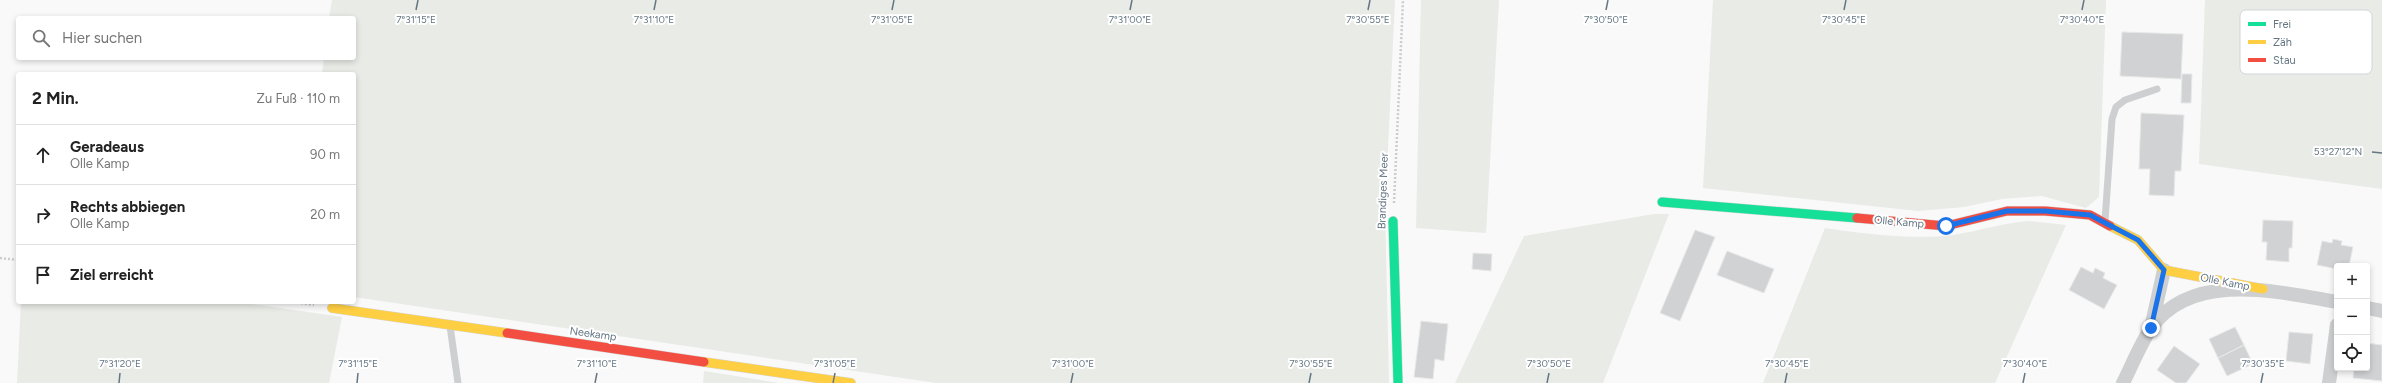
<!DOCTYPE html>
<html lang="de">
<meta charset="utf-8">
<style>
:root{--surface:#fff;--page:#f6f6f6;--text:#222;--muted:#767676;--line:#e0e0e0}
body{margin:0;font-family:Figtree,sans-serif;background:var(--page);color:var(--text)}
.controls{position:absolute;right:12px;bottom:12px;display:grid;overflow:hidden;border-radius:4px;box-shadow:0 2px 6px #0003}
.controls button{width:36px;height:36px;display:grid;place-items:center;padding:0;border:0;border-bottom:1px solid var(--line);background:var(--surface);color:var(--text);font:20px sans-serif}
.stop{position:absolute;width:12px;height:12px;margin:-9px;border:3px solid #1a73e8;border-radius:50%;background:#fff}
.stop.end{background:#1a73e8;border-color:#fff;box-shadow:0 1px 4px #0008}
.list{margin:0;padding:0;list-style:none}
h2{display:flex;justify-content:space-between;align-items:center;height:52px;margin:0;padding:0 16px;font-size:17px}
h2 small{font-size:13px;font-weight:400;color:var(--muted)}
.list li{display:grid;grid-template-columns:26px 1fr auto;gap:12px;align-items:center;box-sizing:border-box;height:60px;padding:0 16px;border-top:1px solid var(--line)}
.list b{display:block;font-size:15px;white-space:nowrap}
.list p{margin:0;font-size:13px;white-space:nowrap;color:var(--muted)}
.list em{font-size:13px;font-style:normal;color:var(--muted)}
.icon{flex:none;width:22px;height:22px;fill:none;stroke:currentColor;stroke-width:2;stroke-linecap:round;stroke-linejoin:round}
.map{position:relative;flex:none;width:2382px;height:383px;overflow:hidden}
.search{position:absolute;background:var(--surface);box-shadow:0 2px 6px #0003;left:16px;top:16px;width:340px;height:44px;display:flex;align-items:center;gap:10px;box-sizing:border-box;padding:0 14px;border-radius:4px;color:var(--muted);font-size:15px}
.panel{position:absolute;background:var(--surface);box-shadow:0 2px 6px #0003;left:16px;top:72px;width:340px;height:232px;border-radius:4px}
.map>svg:first-child{display:block}
.green{fill:#e8ebe6}
.building{fill:#d0d2d3;stroke:#e8e8e8}
.lines{fill:none;stroke-linecap:round;stroke-linejoin:round}
.fast-casing{stroke:#d5d6d7;stroke-width:10}
.slow-casing{stroke:#d5d6d7;stroke-width:10}
.jam-casing{stroke:#d5d6d7;stroke-width:10}
.path{stroke:#cbcccd;stroke-width:2.5;stroke-dasharray:2 2;stroke-linecap:butt}
.lane{stroke:#cecfd0;stroke-width:7}
.street{stroke:#cecfd0;stroke-width:14}
.fast{stroke:#16e098;stroke-width:9}
.slow{stroke:#ffcf43;stroke-width:9}
.jam{stroke:#f24e42;stroke-width:9}
.route{stroke:#1a73e8;stroke-width:5}
.ticks{fill:none;stroke:#657683;stroke-width:1.5}
.labels{text-anchor:middle;dominant-baseline:central;stroke-width:4;stroke-linejoin:round;paint-order:stroke}
.street-label{font-size:11px;fill:#657683;stroke:#fff}
.key{fill:#fff;stroke:#d1d6da;stroke-width:1}
.key-label{font-size:11px;fill:#657683}
.ticks-label{font-size:10px;text-anchor:middle;fill:#657683;stroke:#fff;stroke-width:4;stroke-linejoin:round;paint-order:stroke}
</style>
<div class="map">
<svg width="2382" height="383" viewBox="0 0 2382 383">
<rect width="100%" height="100%" fill="#f9f9f9"/>
<path class="green" d="M 332,0 L 1395,0 L 1385,210 L 1389,383 L 936,383 L 354,297 L 354,74 L 322,74 L 324,58 L 354,58 L 354,18 L 329,18 Z
M 1421,0 L 1499,0 L 1486,233 L 1416,228 Z
M 1713,0 L 2106,0 L 2099,197 L 2086,208 L 2042,196 L 2002,199 L 1964,207 L 1918,211 L 1703,188 Z
M 2205,0 L 2382,0 L 2382,189 L 2199,164 Z
M 1654,214 L 1669,214 L 1603,383 L 1455,383 L 1524,236 Z
M 2029,221 L 2066,225 L 1995,383 L 1763,383 L 1825,228 C 1866,234 1911,240 1953,235 C 1979,231 2002,223 2029,221 Z
M 21,302 L 239,302 L 342,317 L 329,383 L 17,383 Z
M 704,371 L 779,383 L 703,383 Z"/>
<path class="building" d="M 2122,32 L 2183,34 L 2181,79 L 2120,76 Z
M 2182,74 L 2192,74 L 2191,103 L 2181,103 Z
M 2141,113 L 2184,115 L 2181,171 L 2175,171 L 2174,196 L 2149,195 L 2150,169 L 2139,169 Z
M 2263,220 L 2293,221 L 2292,248 L 2289,248 L 2289,262 L 2266,260 L 2267,242 L 2262,242 Z
M 1695,230 L 1715,237 L 1680,321 L 1660,313 Z
M 2333,239 L 2342,241 L 2341,245 L 2353,247 L 2349,266 L 2337,266 L 2337,269 L 2317,265 L 2322,241 L 2332,243 Z
M 1727,251 L 1774,269 L 1764,293 L 1717,275 Z
M 1473,253 L 1492,254 L 1491,271 L 1472,269 Z
M 2081,267 L 2093,273 L 2095,268 L 2105,273 L 2103,278 L 2117,285 L 2104,309 L 2069,290 Z
M 1421,321 L 1448,324 L 1444,361 L 1435,359 L 1433,379 L 1414,377 Z
M 2235,327 L 2244,345 L 2218,358 L 2209,339 Z
M 2289,332 L 2313,334 L 2310,364 L 2286,361 Z
M 2367,343 L 2382,345 L 2382,381 L 2353,378 L 2354,368 L 2367,368 Z
M 2244,345 L 2253,364 L 2227,376 L 2218,358 Z
M 2174,346 L 2200,364 L 2186,383 L 2176,383 L 2157,370 Z"/>
<g class="lines">
<defs>
<path id="fast" d="M 1662,202 L 1857,218
M 1393,221 L 1398,383"/>
<path id="slow" d="M 2110,226 L 2138,240 L 2164,270 L 2263,289
M 332,308 L 507,333
M 704,362 L 851,383"/>
<path id="jam" d="M 1857,218 L 1946,226 L 2007,211 L 2045,211 L 2090,215 L 2110,226
M 507,333 L 704,362"/>
</defs>
<use href="#fast" class="fast-casing"/>
<use href="#slow" class="slow-casing"/>
<use href="#jam" class="jam-casing"/>
<path class="path" d="M 1394,203 L 1403,0
M 0,258 L 18,260
M 293,302 L 314,305"/>
<path class="lane" d="M 2105,221 L 2112,119 L 2116,107 L 2125,100 L 2157,89
M 450,326 L 458,383"/>
<path class="street" d="M 2367,308 L 2382,311
M 2151,328 L 2164,270
M 2123,383 C 2132,365 2140,345 2151,328 C 2192,270 2279,292 2337,302
M 2329,383 L 2337,325"/>
<use href="#fast" class="fast"/>
<use href="#slow" class="slow"/>
<use href="#jam" class="jam"/>
</g>
<g class="lines">
<path class="route" d="M 1946,226 L 2007,211 L 2045,211 L 2090,215 L 2138,240 L 2164,270 L 2151,328"/>
</g>
<path class="ticks" d="M 416,10 L 418,0M 654,10 L 656,0M 892,10 L 894,0M 1130,10 L 1132,0M 1368,10 L 1370,0M 1606,10 L 1608,0M 1844,10 L 1846,0M 2082,10 L 2084,0M 2372,152 L 2382,153M 119,383 L 120,373M 357,383 L 358,373M 595,383 L 597,373M 833,383 L 835,373M 1071,383 L 1073,373M 1309,383 L 1311,373M 1547,383 L 1549,373M 1785,383 L 1787,373M 2023,383 L 2025,373M 2261,383 L 2263,373"/>
<g class="labels">
<g class="street-label">
<text transform="translate(1383 191) rotate(-88)">Brandiges Meer</text>
<text transform="translate(1899 222) rotate(5)">Olle Kamp</text>
<text transform="translate(2225 282) rotate(11)">Olle Kamp</text>
<text transform="translate(593 334) rotate(8)">Neekamp</text>
</g>
</g>
<rect x="2240" y="10" width="132" height="64" rx="6" class="key"/>
<rect x="2248" y="22" width="18" height="4" fill="#16e098"/>
<rect x="2248" y="40" width="18" height="4" fill="#ffcf43"/>
<rect x="2248" y="58" width="18" height="4" fill="#f24e42"/>
<g class="key-label">
<text x="2273" y="28">Frei</text>
<text x="2273" y="46">Zäh</text>
<text x="2273" y="64">Stau</text>
</g>
<g class="ticks-label">
<text x="1368" y="23">7°30'55"E</text>
<text x="416" y="23">7°31'15"E</text>
<text x="654" y="23">7°31'10"E</text>
<text x="892" y="23">7°31'05"E</text>
<text x="1130" y="23">7°31'00"E</text>
<text x="1606" y="23">7°30'50"E</text>
<text x="1844" y="23">7°30'45"E</text>
<text x="2082" y="23">7°30'40"E</text>
<text x="2338" y="155">53°27'12"N</text>
<text x="120" y="367">7°31'20"E</text>
<text x="358" y="367">7°31'15"E</text>
<text x="597" y="367">7°31'10"E</text>
<text x="835" y="367">7°31'05"E</text>
<text x="1073" y="367">7°31'00"E</text>
<text x="1311" y="367">7°30'55"E</text>
<text x="1549" y="367">7°30'50"E</text>
<text x="1787" y="367">7°30'45"E</text>
<text x="2025" y="367">7°30'40"E</text>
<text x="2263" y="367">7°30'35"E</text>
</g>
</svg>
<div class="controls">
<button>+</button>
<button>−</button>
<button><svg class="icon" aria-label="locate" viewBox="0 0 24 24"><circle cx="12" cy="12" r="6"/><path d="M12 2v4M12 18v4M2 12h4M18 12h4"/></svg></button>
</div>
<div class="stop" style="left:1946px;top:226px"></div>
<div class="stop end" style="left:2151px;top:328px"></div>
<div class="search"><svg class="icon" aria-label="search" viewBox="0 0 24 24"><circle cx="10" cy="10" r="6"/><path d="M15 15l6 6"/></svg>Hier suchen</div>
<section class="panel">
<h2>2 Min.<small>Zu Fuß · 110 m</small></h2>
<ul class="list">
<li><svg class="icon" aria-label="ahead" viewBox="0 0 24 24"><path d="M12 20V5M6 11l6-6 6 6"/></svg><div><b>Geradeaus</b><p>Olle Kamp</p></div><em>90 m</em></li>
<li><svg class="icon" aria-label="right" viewBox="0 0 24 24"><path d="M7 20v-9h11M14 6l5 5-5 5"/></svg><div><b>Rechts abbiegen</b><p>Olle Kamp</p></div><em>20 m</em></li>
<li><svg class="icon" aria-label="arrive" viewBox="0 0 24 24"><path d="M6 21V4h12l-3 4 3 4H6"/></svg><div><b>Ziel erreicht</b></div></li>
</ul>
</section>
</div>
